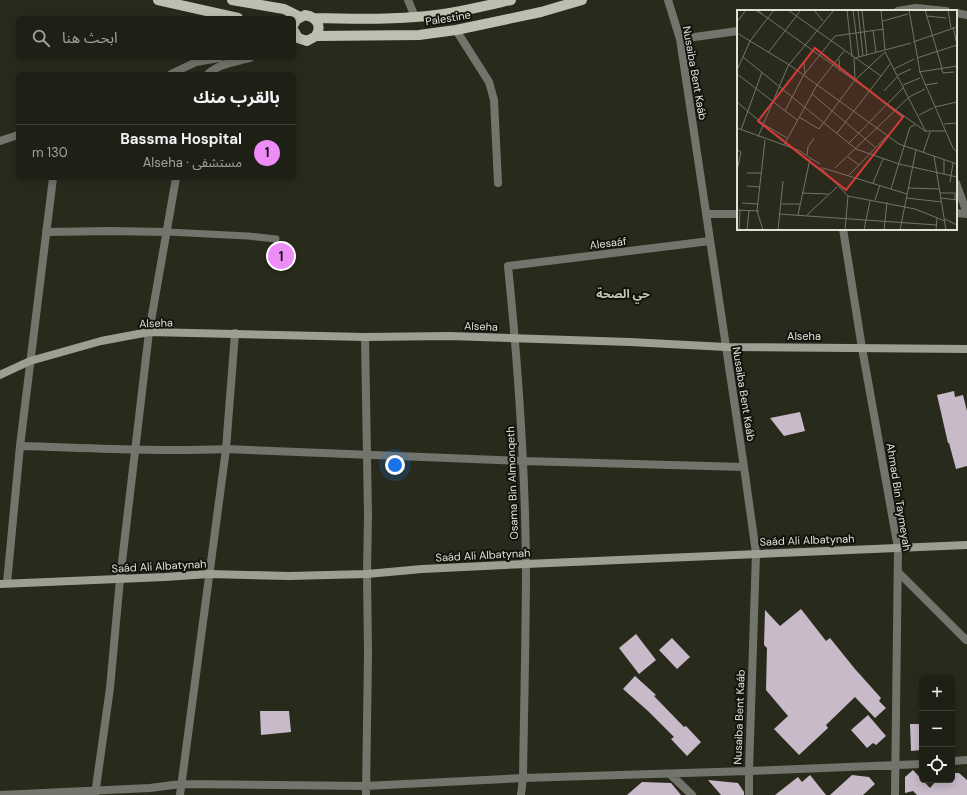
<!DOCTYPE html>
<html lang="ar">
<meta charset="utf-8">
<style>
:root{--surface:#1e2015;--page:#2b2d22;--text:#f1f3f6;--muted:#a1a3a0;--line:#3c3e34;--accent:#ee8cf8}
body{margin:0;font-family:"DM Sans","Noto Sans Arabic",sans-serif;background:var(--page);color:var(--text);direction:rtl}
.controls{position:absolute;right:12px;bottom:12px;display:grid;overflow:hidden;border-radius:6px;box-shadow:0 2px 10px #0003}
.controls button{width:36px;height:36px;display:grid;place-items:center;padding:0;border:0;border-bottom:1px solid var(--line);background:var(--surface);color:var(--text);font:20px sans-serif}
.you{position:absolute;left:395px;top:465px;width:14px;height:14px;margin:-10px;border:3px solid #fff;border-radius:50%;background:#1a73e8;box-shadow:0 0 0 6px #1a73e833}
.badge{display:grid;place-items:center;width:26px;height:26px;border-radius:50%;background:var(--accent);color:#111;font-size:13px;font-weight:700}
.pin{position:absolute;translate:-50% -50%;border:2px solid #fff;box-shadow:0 1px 4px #0006}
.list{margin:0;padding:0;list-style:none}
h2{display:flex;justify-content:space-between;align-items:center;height:52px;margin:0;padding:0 16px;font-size:17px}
h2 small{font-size:13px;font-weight:400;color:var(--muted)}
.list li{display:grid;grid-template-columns:26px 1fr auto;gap:12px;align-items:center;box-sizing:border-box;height:56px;padding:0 16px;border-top:1px solid var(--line)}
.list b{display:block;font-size:15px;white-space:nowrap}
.list p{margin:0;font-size:13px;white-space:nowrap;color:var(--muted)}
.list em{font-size:13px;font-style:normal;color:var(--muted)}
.icon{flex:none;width:22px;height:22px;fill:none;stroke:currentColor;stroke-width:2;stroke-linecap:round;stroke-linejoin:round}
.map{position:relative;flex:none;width:967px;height:795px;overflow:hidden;direction:ltr}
.search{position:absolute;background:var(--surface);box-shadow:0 2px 10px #0003;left:16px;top:16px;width:280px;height:44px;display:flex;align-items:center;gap:10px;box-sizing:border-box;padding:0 14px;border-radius:6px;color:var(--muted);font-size:15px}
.panel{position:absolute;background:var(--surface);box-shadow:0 2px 10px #0003;left:16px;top:72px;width:280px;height:108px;border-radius:6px;direction:rtl}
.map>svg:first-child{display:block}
.building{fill:#c8bac9}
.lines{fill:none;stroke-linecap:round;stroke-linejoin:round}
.service{stroke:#73756d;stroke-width:7}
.minor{stroke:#73756d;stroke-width:8}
.secondary{stroke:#9d9f93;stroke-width:8}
.primary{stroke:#bdc0b0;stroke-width:10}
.labels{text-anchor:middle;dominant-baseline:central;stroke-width:4;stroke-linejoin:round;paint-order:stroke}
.street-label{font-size:11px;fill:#e0e2d8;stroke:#12130c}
.neighbourhood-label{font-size:12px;font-weight:bold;fill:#c0c4b1;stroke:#12130c}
.inset-road{fill:none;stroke:#727467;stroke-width:1}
.view{fill:#d73b3a;fill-opacity:0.15;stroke:#d73b3a;stroke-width:2}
.inset-edge{fill:none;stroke:#e0e2d8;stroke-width:2}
</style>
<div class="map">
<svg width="967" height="795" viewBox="0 0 967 795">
<rect width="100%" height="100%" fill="#282b1c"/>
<path class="building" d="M 954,391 L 955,397 L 963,395 L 967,411 L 967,466 L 956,469 L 949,443 L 948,443 L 937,395 Z
M 800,412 L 805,431 L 784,436 L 770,418 Z
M 801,609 L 826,641 L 830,638 L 855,669 L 881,698 L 879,701 L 886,708 L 875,718 L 855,697 L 826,725 L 828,728 L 799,755 L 774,729 L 788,716 L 766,690 L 767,648 L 764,645 L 765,610 L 780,626 Z
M 636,634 L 656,660 L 639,674 L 619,648 Z
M 672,638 L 690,657 L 677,669 L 659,650 Z
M 635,676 L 656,695 L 654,696 L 684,727 L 686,726 L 701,742 L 687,756 L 671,739 L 674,737 L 648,711 L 623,689 Z
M 260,711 L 289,711 L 291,732 L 261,735 Z
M 868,715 L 886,736 L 876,745 L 873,743 L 867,748 L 851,730 Z
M 910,724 L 922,724 L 922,750 L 911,751 Z
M 913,770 L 930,788 L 937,780 L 952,780 L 952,773 L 959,773 L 967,780 L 967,795 L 917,795 L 913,791 L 905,793 L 905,777 Z
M 810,775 L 826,795 L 775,795 L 798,777 L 802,782 Z
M 852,775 L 869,777 L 875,784 L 863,795 L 830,795 Z
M 708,780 L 738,783 L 744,792 L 744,795 L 721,795 Z
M 642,782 L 671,783 L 681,795 L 627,795 Z"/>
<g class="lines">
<path class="service" d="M 167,232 L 248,236 L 276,239"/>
<path class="minor" d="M 408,0 L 415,17
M 668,0 L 680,39 L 744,467 L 756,553 L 749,771 L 749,795
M 898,11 L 916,8 L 946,11
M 956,13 L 967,15
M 456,30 L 489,82 L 494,100 L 498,183
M 680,39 L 738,31
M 171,74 L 196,62 L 219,58
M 208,74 C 220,63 236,62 250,58
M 0,141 L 18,135
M 956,183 L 967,213
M 956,213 L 967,214
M 706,214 L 738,214
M 843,229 L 862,348 L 898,548 L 895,795
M 46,232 L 110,231 L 167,232
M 365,337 L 368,515 L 367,574 L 368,653 L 366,795
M 20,446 C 89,448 158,452 226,449 L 523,461 L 744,467
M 898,572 L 966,640
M 7,583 L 20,446 L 53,178
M 952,761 L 967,760
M 670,774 L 692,795
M 0,795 L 150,788 L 181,784 L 365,786 L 523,778 L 749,771 L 922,764
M 95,795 L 110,688 L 120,579 L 149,332 L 176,178
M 180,795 L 226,449 L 235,333
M 521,795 L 523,778 C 524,707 526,635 526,563 C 525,464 518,365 508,266 L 710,241"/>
<path class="secondary" d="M 0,375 L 30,361 L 101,341 L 149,332 L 365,337 L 449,336 L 630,342 L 726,347 L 967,349
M 0,584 L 165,577 L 209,574 L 289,576 L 367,574 L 422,569 L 526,564 L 967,545"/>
<path class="primary" d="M 158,0 L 238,18
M 232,0 L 284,9 L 300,17
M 314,18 C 348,19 382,20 415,17 C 448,15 480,7 511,0
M 294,24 L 296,20 L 305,15 C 317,17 322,26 316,36 L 307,41 L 298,38 L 294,31
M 316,36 L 419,35 L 456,30 L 541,12 L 582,0"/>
</g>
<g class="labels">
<g class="street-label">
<text transform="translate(448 18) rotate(-9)">Palestine</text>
<text transform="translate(695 73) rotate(80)">Nusaiba Bent Kaáb</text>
<text transform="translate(608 243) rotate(-7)">Alesaáf</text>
<text transform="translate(156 323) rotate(-2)">Alseha</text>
<text transform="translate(481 326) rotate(2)">Alseha</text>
<text x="804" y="336">Alseha</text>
<text transform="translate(744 394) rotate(81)">Nusaiba Bent Kaáb</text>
<text transform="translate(512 483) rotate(-92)">Osama Bin Almonqeth</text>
<text transform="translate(899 497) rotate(81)">Ahmad Bin Taymeyah</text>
<text transform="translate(807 540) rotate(-2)">Saád Ali Albatynah</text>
<text transform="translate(483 555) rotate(-3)">Saád Ali Albatynah</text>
<text transform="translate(159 566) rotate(-3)">Saád Ali Albatynah</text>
<text transform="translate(739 717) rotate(-88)">Nusaiba Bent Kaáb</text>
</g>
<g class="neighbourhood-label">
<text x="623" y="294">حي الصحة</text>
</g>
</g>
<g transform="translate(737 10)">
<rect width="220" height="220" fill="#282b1c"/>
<path class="inset-road" d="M 18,0 L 25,4 L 20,0M 51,0 L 144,66M 77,0 L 86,11M 110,0 L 115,47M 116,0 L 122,47M 121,0 L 126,46M 125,0 L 130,45M 144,0 L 148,40M 172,0 L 183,62 L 216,138 L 220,142M 188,0 L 205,58M 211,0 L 214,18M 25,4 L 188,121 L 208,121M 190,6 L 209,8M 146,11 L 171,4M 0,12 L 9,0M 136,20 L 139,42M 0,23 L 54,56 L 162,134 L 220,154M 13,31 L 37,0M 13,31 L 6,47 L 119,139 L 162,154 L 220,167M 176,32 L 220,17M 148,42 L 189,122M 31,43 L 64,0M 117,48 L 118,70M 118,48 L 174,33M 180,48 L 220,35 L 216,17M 102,49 L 103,61M 67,52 L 68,64M 204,58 L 206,63 L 217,62M 157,59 L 177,49M 0,60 L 6,47M 182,62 L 220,56M 0,64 L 60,110M 161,65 L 174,59M 166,75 L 183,68M 188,75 L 201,73M 147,81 L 161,66M 75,84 L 139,138M 0,92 L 26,114 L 50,128M 198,97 L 220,92M 48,101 L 66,66 L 98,26 L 147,19M 182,105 L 196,98M 62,107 L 82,119 L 117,71 L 148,42M 207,114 L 220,113M 0,118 L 61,140 L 83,154M 4,120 L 25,62M 100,123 L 154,53M 21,127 L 51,56 L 97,0M 112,133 L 167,77M 47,135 L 80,75 L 107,41M 0,140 L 4,142 L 0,161M 186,143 L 193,122M 70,145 L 71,137 L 77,128M 197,146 L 209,220M 111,147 L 122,155M 207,150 L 207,164M 83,157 L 111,186 L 178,199 L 208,211M 86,158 L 170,184M 98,158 L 172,87 L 188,79M 10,163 L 24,163M 112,165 L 150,126M 213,172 L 216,153M 136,173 L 146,149M 10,176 L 23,177M 171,178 L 203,179M 154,179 L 173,117 L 178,115M 65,183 L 91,184M 203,183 L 218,183 L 218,190M 169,188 L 205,192M 204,188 L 220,190M 138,190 L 143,175M 5,193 L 21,194M 44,194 L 63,194M 0,200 L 22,201M 42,204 L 200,215M 61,205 L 73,149M 70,205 L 100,177M 208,209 L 220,215M 2,220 L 3,200M 10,220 L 12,201M 26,220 L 20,201 L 28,130M 41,220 L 46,171M 108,220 L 111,186M 127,220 L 133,191M 147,220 L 150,192M 163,220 L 179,140M 199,220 L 200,208"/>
<path class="view" d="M 78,38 L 166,107 L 109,180 L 21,111 Z"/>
<rect width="220" height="220" class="inset-edge"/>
</g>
</svg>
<div class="controls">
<button>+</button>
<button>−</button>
<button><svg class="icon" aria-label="locate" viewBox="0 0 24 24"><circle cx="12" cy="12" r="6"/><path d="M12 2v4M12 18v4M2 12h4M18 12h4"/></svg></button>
</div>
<div class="you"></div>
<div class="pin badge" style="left:281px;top:256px">1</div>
<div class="search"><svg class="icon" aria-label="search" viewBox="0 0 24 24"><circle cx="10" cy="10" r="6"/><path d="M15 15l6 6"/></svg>ابحث هنا</div>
<section class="panel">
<h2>بالقرب منك<small></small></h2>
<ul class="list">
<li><span class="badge">1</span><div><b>Bassma Hospital</b><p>مستشفى · Alseha</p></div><em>130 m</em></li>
</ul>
</section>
</div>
